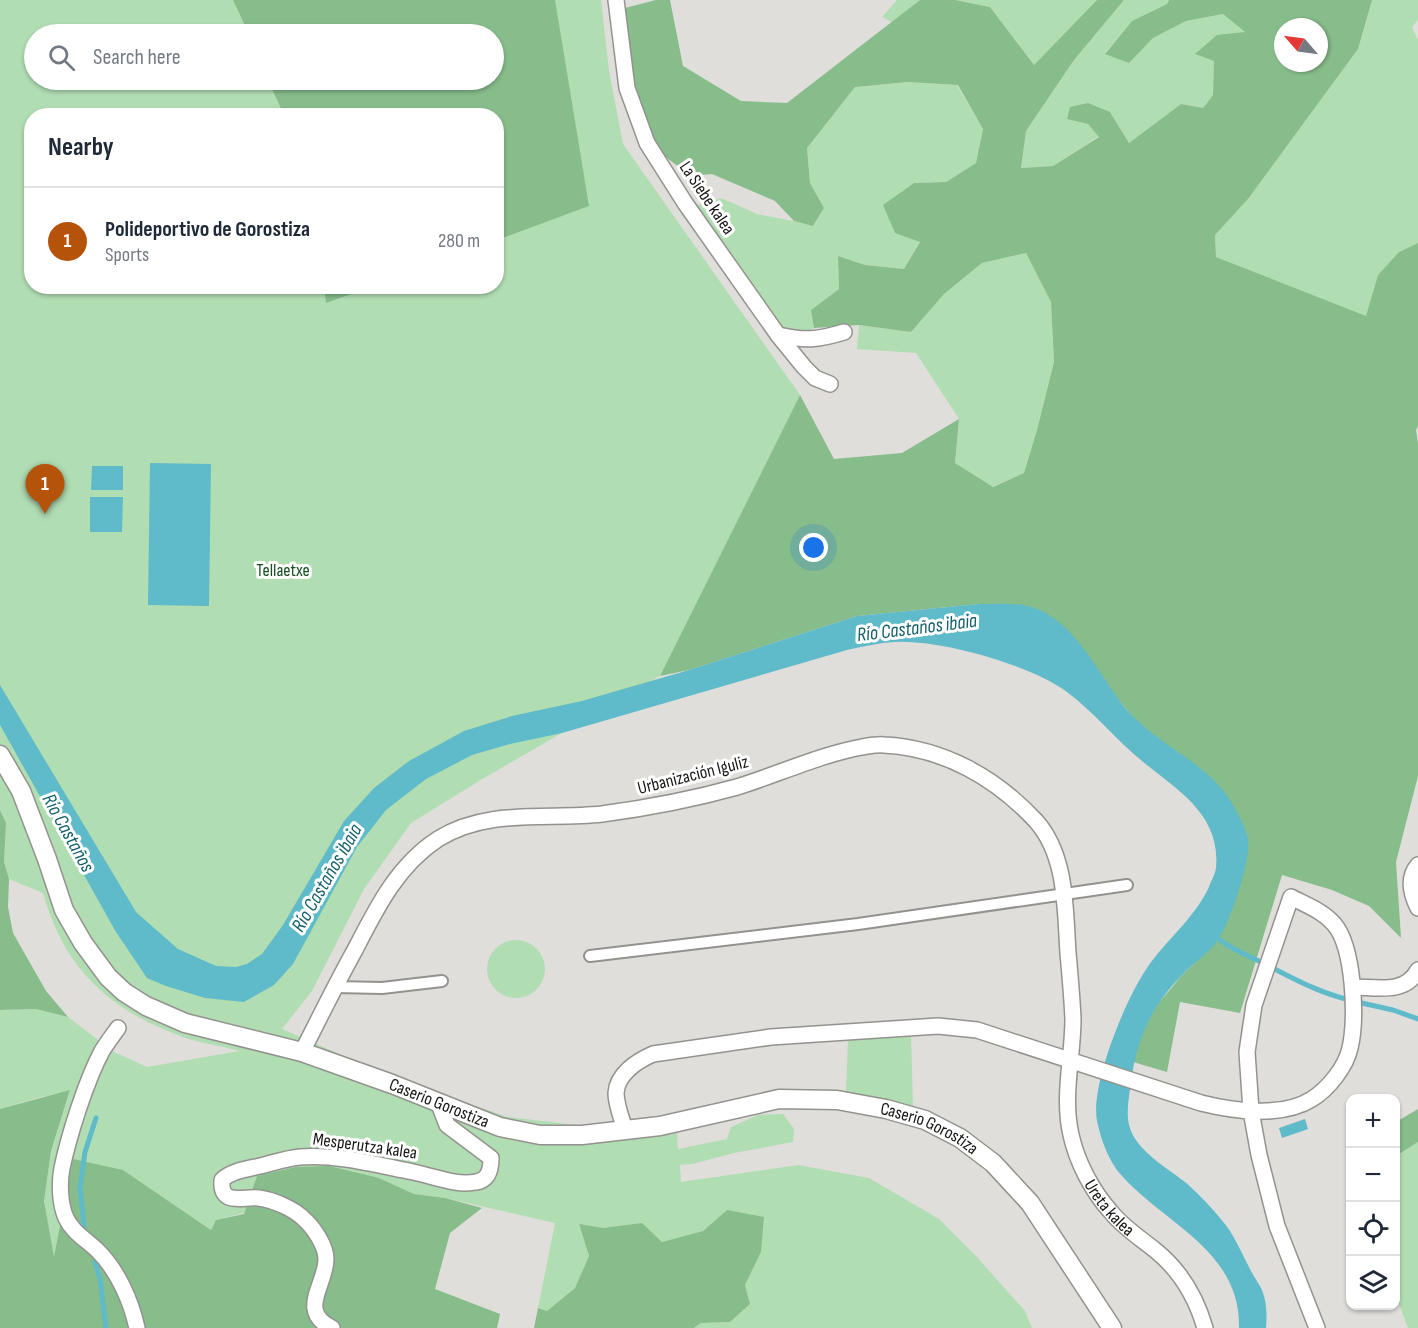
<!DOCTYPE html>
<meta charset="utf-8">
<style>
:root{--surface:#fff;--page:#f6f6f7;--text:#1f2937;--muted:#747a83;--line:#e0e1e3;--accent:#b45309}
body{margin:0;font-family:"Sofia Sans Condensed",sans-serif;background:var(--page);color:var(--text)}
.controls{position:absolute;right:18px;bottom:18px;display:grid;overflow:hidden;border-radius:12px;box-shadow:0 2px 4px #0004}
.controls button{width:54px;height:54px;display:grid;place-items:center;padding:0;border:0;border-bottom:2px solid var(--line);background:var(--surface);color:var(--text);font:30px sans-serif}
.compass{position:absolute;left:1274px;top:18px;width:54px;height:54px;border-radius:50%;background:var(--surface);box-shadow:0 2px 4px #0004;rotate:298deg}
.you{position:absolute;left:814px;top:548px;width:21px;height:21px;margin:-15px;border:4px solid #fff;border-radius:50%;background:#1a73e8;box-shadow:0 0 0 9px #1a73e833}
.badge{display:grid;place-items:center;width:39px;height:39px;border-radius:50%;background:var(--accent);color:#fff;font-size:20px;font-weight:700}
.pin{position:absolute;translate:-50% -50px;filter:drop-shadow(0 2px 3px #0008)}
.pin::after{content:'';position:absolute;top:32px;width:21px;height:18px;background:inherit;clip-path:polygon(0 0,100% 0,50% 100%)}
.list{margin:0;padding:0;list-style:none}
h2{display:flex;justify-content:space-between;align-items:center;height:78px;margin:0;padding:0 24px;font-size:26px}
h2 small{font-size:20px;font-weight:400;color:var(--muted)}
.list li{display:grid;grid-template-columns:39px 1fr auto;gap:18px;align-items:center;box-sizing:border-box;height:108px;padding:0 24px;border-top:2px solid var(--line)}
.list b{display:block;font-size:22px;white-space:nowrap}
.list p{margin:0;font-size:20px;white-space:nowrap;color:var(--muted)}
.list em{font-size:20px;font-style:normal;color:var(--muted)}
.icon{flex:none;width:33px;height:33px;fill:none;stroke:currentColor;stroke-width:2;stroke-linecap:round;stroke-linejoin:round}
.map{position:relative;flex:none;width:1418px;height:1328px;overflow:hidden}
.search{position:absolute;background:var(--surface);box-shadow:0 2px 4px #0004;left:24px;top:24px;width:480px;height:66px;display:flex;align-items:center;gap:15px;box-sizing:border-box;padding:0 21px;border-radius:33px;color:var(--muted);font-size:22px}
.panel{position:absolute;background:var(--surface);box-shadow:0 2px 4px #0004;left:24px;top:108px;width:480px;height:186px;border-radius:24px}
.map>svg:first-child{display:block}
.green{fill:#b1ddb3;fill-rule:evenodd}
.forest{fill:#87bc8b;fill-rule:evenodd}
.water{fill:#5fbac9}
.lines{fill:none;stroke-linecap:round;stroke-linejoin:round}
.stream{stroke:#5fbac9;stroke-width:5}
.pedestrian-casing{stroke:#94928f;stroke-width:14}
.minor-casing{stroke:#94928f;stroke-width:18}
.tertiary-casing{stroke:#94928f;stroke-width:21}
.pedestrian{stroke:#fff;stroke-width:10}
.minor{stroke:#fff;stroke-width:15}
.tertiary{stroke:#fff;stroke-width:18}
.labels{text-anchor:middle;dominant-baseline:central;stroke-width:6;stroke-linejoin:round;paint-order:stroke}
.street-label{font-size:18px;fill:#161513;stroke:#fff}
.park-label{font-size:18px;fill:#174f20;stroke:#fff}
.water-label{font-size:20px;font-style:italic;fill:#14606b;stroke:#fff}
</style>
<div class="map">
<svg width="1418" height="1328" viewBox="0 0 1418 1328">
<rect width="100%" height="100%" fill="#e0deda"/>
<path class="green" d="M 0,0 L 601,0 L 609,71 L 623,144 L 800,395 L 660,676 L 479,781 L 411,823 L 364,889 L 312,991 L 282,1029 L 397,1079 L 508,1117 L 585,1126 L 676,1115 L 678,1149 L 727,1139 L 731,1127 L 758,1115 L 783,1114 L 794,1129 L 793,1142 L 734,1153 L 692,1164 L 680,1165 L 681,1182 L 798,1165 L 869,1178 L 939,1219 L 976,1256 L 1025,1311 L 1032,1328 L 694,1328 L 701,1323 L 730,1322 L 750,1304 L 745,1285 L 761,1252 L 727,1210 L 703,1231 L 662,1242 L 642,1224 L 603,1228 L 579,1225 L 589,1256 L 575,1288 L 547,1311 L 538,1308 L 555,1223 L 445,1198 L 414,1194 L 379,1178 L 216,1220 L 211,1230 L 123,1170 L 54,1259 L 44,1201 L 51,1151 L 70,1091 L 41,1097 L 0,1109 L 0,1010 L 36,1009 L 68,1017 L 114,1052 L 147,1067 L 239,1051 C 223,1046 205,1044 189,1039 C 113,1013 65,972 43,893 L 9,879 L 4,862 L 6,823 L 0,810 ZM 34,34 L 494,34 L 494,80 L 34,80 ZM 32,116 L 496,116 L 496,286 L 32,286 Z
M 897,0 L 920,0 L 892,22 L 882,17 Z
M 955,0 L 1097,0 L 1034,65 L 990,7 Z
M 1124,0 L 1169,0 L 1167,4 L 1132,21 L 1105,53 L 1129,63 L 1153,38 L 1186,21 L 1223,14 L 1246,32 L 1196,54 L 1214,61 L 1213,95 L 1203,108 L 1181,104 L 1129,143 L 1110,112 L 1068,119 L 1088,124 L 1099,136 L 1053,166 L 1021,168 L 1026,131 L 1074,60 Z
M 1372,0 L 1418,0 L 1418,20 L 1412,27 L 1418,40 L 1418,243 L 1399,252 L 1378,275 L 1366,317 L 1216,257 L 1215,235 L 1248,199 L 1358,49 Z
M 908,82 L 957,85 L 983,129 L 976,163 L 946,182 L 914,183 L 920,241 L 904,269 L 865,265 L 838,256 L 839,289 L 811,310 L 814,328 L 802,334 L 781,327 L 695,206 L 721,198 L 757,214 L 814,225 L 824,208 L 810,183 L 807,148 L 855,87 Z
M 1026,253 L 1051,302 L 1054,362 L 1037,430 L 1024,473 L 992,487 L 955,463 L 959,419 L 916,353 L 857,349 L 859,325 L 911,332 L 944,294 L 982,263 Z
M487 969a29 29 0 1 1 58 0a29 29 0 1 1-58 0Z
M 911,1033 L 913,1107 L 846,1092 L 848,1038 Z
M 1418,1142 L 1418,1328 L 1408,1328 L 1396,1296 L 1396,1156 Z"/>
<path class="forest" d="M 233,0 L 555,0 L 589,206 L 497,240 L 496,116 L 284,115 L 268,80 L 494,80 L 494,34 L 249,34 Z
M 656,0 L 670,0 L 683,66 L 741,101 L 787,103 L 920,0 L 955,0 L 990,7 L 1034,65 L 1097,0 L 1124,0 L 1074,60 L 1026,131 L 1021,168 L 1053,166 L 1099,137 L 1088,124 L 1067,119 L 1070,107 L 1088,103 L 1110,112 L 1129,143 L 1181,104 L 1203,108 L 1213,95 L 1214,61 L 1195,54 L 1217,35 L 1245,32 L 1223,14 L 1186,21 L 1153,38 L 1129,63 L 1105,54 L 1132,21 L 1167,4 L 1169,0 L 1372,0 L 1358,49 L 1248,199 L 1215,235 L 1216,257 L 1366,316 L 1378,275 L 1399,252 L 1418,243 L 1418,426 L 1416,430 L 1418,444 L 1418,776 L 1396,862 L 1401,938 L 1369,906 L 1332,890 L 1282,875 L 1240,1013 L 1180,1002 L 1167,1072 L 1133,1062 L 1142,1032 L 1157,1005 L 1183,974 L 1197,961 L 1234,903 L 1243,872 L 1248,842 L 1214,781 L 1149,732 L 1134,718 L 1116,697 L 1081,647 L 979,604 L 857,616 L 689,670 L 660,676 L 800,395 L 834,459 L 902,453 L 959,419 L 955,463 L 993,487 L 1024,473 L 1037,430 L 1054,362 L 1051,302 L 1026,253 L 982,263 L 944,294 L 911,332 L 859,325 L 814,328 L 811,310 L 839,289 L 838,256 L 865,265 L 904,269 L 920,242 L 895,233 L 883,205 L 914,183 L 946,182 L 976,163 L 983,129 L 958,85 L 908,82 L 855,87 L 807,148 L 810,183 L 824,208 L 813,226 L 794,221 L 775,201 L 712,174 L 691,176 L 647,143 L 627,88 L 617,10 ZM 1283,27 L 1319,27 L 1319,63 L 1283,63 Z
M 324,287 L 324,286 L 371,287 L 326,303 Z
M 0,810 L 6,823 L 4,862 L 9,879 L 8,907 L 13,933 L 46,991 L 68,1017 L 36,1009 L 0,1010 Z
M 70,1090 L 51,1151 L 44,1201 L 54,1257 L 73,1159 L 123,1170 L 211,1230 L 216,1220 L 244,1214 L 257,1176 L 296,1167 L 329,1166 L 379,1178 L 414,1194 L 445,1198 L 482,1208 L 450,1233 L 435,1289 L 500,1314 L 497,1328 L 0,1328 L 0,1109 Z
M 1418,1109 L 1418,1142 L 1396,1156 L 1396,1122 Z
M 727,1210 L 764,1217 L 761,1252 L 745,1285 L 750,1304 L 730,1322 L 701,1323 L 694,1328 L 534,1328 L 538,1308 L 547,1311 L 575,1288 L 589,1256 L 579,1224 L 603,1228 L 642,1223 L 662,1242 L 703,1231 Z"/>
<path class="water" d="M 150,463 L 211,464 L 209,606 L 148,605 Z
M 92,466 L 123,466 L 123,490 L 91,490 Z
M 90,497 L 123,497 L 122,532 L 90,532 Z
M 979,604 C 993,604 1008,603 1022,605 C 1073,613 1097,674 1127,710 C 1158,746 1209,763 1233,805 C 1239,816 1246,828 1248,840 C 1251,861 1229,927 1215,944 C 1206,955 1194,963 1184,973 C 1152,1005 1136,1039 1131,1083 C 1129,1096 1126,1112 1129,1125 C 1135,1150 1166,1167 1185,1182 C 1199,1194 1220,1216 1230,1231 C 1237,1242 1242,1254 1248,1265 C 1252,1274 1258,1282 1262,1290 C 1267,1302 1267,1316 1266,1328 L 1239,1328 C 1241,1251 1165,1224 1122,1176 C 1109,1162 1101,1140 1097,1121 C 1090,1085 1126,998 1147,968 C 1166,940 1194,919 1209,887 C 1211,881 1215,875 1216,868 C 1221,814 1177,790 1142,761 C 1115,739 1094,712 1067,692 C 1032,666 951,643 907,642 C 887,641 867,646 847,650 L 562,733 L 510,744 L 472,755 L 426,779 L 386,810 L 357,847 L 293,964 L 274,985 L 244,1002 L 205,998 L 166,986 L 147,978 L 116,932 L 0,725 L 0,685 L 136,912 L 178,949 L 216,966 L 236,967 L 247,964 L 262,954 L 283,925 L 344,821 L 374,788 L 409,761 L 464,731 L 512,716 L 582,701 L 689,670 L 857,616 Z
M 1305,1119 L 1308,1129 L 1282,1138 L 1279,1128 Z"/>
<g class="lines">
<path class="stream" d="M 1214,935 C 1227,947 1244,954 1259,961 C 1289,976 1318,993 1350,1000
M 1357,1002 L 1393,1010 L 1418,1019
M 84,1226 L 80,1188 L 85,1152 L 96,1118
M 95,1262 L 100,1279 L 106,1328"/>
<defs>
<path id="pedestrian" d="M 590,956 L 858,924 L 1127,885
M 335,987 L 382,988 L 442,981"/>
<g id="minor">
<path d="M 616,0 L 627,88 L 647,143 L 685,203 L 778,335 L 804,367 L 815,378 L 830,384"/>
<path d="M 778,335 C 805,341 818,340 844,332"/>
<path d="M 1418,865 C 1407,878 1411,894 1418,908"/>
<path d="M 1353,987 C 1376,987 1405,995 1418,970"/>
<path d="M 118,1028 C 113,1035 107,1043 102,1051 C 86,1081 69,1135 62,1168 C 59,1183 60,1205 66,1218 C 73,1233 87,1240 98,1251 C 118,1271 131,1301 137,1328"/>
<path id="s1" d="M 302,1052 C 320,1017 337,982 356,948 C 377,907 398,865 438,839 C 487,808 547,820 602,814 C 647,808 694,799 737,787 C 779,774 819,755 862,747 C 869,746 877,744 884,745 C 944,748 996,778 1036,821 C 1067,856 1065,909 1068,953 C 1070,975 1072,997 1073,1019 C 1073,1057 1062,1096 1071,1135 C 1077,1162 1092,1191 1111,1212 C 1123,1227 1140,1238 1155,1250 C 1180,1270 1196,1297 1205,1328"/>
<path d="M 625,1130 C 622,1119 616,1105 616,1093 C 617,1074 637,1061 653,1054 L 771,1037 L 938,1026 L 977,1030 L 1201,1103 C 1233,1111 1282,1118 1312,1099 C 1328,1089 1346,1067 1350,1048 C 1357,1019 1354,947 1334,924 C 1323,911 1306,905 1291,897 L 1254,1005 L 1247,1052 L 1251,1111 L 1259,1155 L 1277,1226 L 1317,1328"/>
<path d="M 332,1328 C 297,1311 326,1285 326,1259 C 326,1246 314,1228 304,1219 C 294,1209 274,1200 259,1198 C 243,1196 220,1207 222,1180 C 231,1171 247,1169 260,1166 C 273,1163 287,1158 300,1157 C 337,1154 377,1165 413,1172 C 433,1176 456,1186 476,1182 C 489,1180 491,1169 491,1158 L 447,1125 L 438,1102"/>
</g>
<g id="tertiary">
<path id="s2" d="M 0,755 L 21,791 L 47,859 L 64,910 L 83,943 L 108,977 L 124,992 L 146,1006 L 185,1023 L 302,1052 L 392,1084 L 500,1127 L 540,1135 L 582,1135 L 660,1126 L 779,1099 L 837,1100 L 886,1109 L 925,1120 L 960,1138 L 993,1163 L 1030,1203 L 1112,1328"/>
</g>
</defs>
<use href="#pedestrian" class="pedestrian-casing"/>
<use href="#minor" class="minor-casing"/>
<use href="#tertiary" class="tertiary-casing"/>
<use href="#pedestrian" class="pedestrian"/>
<use href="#minor" class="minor"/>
<use href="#tertiary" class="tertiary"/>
</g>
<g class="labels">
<g class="street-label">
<text transform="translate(707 198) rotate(56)">La Siebe kalea</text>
<text transform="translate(693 775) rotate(-14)">Urbanización Iguliz</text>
<text stroke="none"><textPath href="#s2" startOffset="606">Caserio Gorostiza</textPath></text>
<text stroke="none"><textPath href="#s2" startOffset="1110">Caserio Gorostiza</textPath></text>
<text transform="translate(365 1146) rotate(8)">Mesperutza kalea</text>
<text stroke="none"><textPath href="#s1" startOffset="1293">Ureta kalea</textPath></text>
</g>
<g class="park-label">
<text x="283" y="570">Tellaetxe</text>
</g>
<g class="water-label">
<text transform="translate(917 628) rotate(-7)">Río Castaños ibaia</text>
<text transform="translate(68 833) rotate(61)">Río Castaños</text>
<text transform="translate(327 878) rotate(-60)">Río Castaños ibaia</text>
</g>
</g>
</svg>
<div class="controls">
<button>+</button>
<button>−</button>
<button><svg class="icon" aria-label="locate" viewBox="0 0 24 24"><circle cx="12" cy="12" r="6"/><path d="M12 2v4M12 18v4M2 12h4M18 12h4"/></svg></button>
<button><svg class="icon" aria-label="layers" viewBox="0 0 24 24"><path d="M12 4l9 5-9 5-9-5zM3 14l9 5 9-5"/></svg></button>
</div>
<svg class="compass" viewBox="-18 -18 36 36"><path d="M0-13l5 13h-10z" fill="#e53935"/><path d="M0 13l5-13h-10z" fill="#747a83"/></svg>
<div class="you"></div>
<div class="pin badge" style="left:45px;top:514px">1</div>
<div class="search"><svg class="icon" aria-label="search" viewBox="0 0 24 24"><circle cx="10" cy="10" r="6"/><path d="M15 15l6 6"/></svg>Search here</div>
<section class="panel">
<h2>Nearby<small></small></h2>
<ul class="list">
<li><span class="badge">1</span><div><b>Polideportivo de Gorostiza</b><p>Sports</p></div><em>280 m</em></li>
</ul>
</section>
</div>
